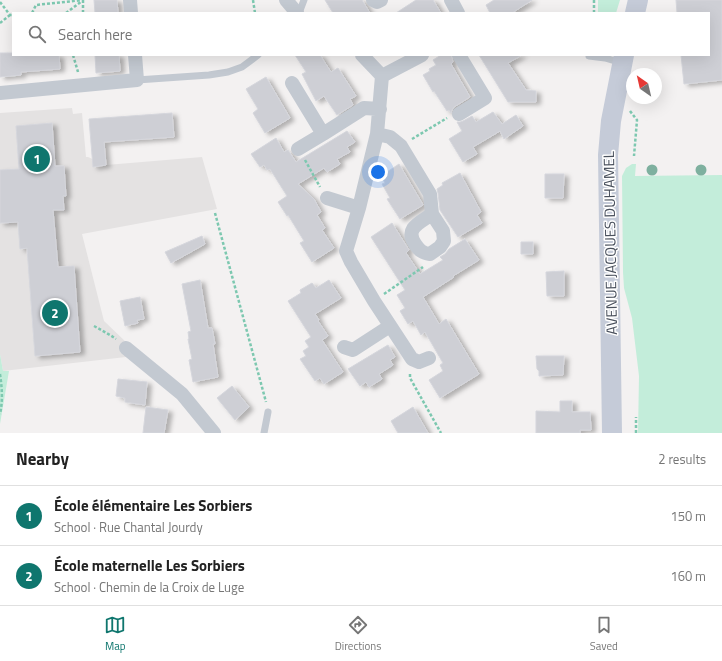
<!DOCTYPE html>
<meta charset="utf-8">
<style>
:root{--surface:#fff;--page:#f2f2f2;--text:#222;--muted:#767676;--line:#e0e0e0;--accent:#0f766e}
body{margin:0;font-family:"Titillium Web",sans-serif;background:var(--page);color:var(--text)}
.compass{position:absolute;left:626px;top:68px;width:36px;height:36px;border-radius:50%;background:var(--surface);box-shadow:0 4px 16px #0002;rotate:326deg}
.you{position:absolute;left:378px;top:172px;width:14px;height:14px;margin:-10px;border:3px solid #fff;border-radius:50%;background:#1a73e8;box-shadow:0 0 0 6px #1a73e833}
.badge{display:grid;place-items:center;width:26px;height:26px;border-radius:50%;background:var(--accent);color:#fff;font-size:13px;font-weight:700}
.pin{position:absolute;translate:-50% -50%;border:2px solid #fff;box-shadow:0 1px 4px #0006}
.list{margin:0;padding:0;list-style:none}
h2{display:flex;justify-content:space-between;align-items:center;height:52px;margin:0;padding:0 16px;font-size:17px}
h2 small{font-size:13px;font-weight:400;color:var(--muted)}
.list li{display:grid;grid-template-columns:26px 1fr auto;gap:12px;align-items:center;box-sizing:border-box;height:60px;padding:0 16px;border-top:1px solid var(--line)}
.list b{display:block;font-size:15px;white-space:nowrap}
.list p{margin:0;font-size:13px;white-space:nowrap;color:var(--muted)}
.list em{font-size:13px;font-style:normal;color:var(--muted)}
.icon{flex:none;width:22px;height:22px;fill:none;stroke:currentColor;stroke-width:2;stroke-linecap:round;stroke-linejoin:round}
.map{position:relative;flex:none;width:722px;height:433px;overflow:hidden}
.search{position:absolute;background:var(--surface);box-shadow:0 4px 16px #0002;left:12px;right:12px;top:12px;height:44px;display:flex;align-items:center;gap:10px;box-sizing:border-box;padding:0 14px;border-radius:0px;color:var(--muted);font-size:15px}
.sheet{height:172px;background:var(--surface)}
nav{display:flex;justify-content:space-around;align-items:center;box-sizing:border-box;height:56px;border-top:1px solid var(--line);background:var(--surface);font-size:11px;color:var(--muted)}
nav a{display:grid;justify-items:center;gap:2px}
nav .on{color:var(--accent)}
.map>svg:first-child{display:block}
.education{fill:#e4e2e2}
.green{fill:#c3edda}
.building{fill:#cecfd5;stroke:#d5d6dc;filter:url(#shadow)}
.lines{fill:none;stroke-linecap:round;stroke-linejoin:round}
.path{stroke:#7dc8b0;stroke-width:2.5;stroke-dasharray:3 2;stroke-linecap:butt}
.service{stroke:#c3c9d1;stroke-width:7}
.minor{stroke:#c3c9d1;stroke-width:14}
.secondary{stroke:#c5cbd8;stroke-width:20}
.tree{fill:#7eb09f}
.labels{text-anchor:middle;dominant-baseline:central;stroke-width:3;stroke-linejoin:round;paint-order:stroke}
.street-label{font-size:15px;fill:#4a515d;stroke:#fff}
</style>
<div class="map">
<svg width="722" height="433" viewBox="0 0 722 433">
<defs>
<filter id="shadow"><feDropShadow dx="4.5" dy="2.5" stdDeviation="2" flood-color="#0004"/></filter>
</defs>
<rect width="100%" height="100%" fill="#f3f1f1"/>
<path class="education" d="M 72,108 L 73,114 L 82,113 L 86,157 L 88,157 L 106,165 L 202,157 L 217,209 L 82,234 L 104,321 L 128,344 L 126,357 L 3,371 L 0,354 L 0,113 Z"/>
<path class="green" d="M 598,0 L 620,0 L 616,13 L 598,13 Z
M 632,164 L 636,164 L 635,176 L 722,175 L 722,433 L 638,433 L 639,376 L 632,318 L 624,288 L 623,272 L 622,176 L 626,168 Z
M 0,354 L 3,371 L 9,371 L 0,424 Z"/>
<path class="building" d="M 94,0 L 117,0 L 118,13 L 95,13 Z
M 325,0 L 362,0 L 370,13 L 333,13 Z
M 416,0 L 433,0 L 441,13 L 396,13 Z
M 494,0 L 532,0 L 512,13 L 490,13 L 486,5 Z
M 676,0 L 722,0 L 722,80 L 684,84 L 681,55 L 709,55 L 709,13 L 677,13 Z
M 0,53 L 13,53 L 13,55 L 59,55 L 60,69 L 21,72 L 21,75 L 0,77 Z
M 95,55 L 119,55 L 120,71 L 96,73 Z
M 295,55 L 320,55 L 331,72 L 338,68 L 356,96 L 350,99 L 353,105 L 337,115 L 324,96 L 316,101 L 302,74 L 306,72 Z
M 441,55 L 451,55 L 453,62 L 451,64 L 470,97 L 454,107 L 452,110 L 451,113 L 449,110 L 447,111 L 434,91 L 433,92 L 423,75 L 430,71 L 429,69 L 436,65 L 433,60 Z
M 479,55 L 522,55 L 508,63 L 526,90 L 536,91 L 536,102 L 508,102 Z
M 266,77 L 290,118 L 265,133 L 253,113 L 258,109 L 246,89 Z
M 493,112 L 502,124 L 516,115 L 523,126 L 504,139 L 500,131 L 473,147 L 477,154 L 463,162 L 449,139 L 462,131 L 457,122 L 460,122 L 463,121 L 472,116 L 476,122 Z
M 172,113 L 174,137 L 104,142 L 106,165 L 93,167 L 89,119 Z
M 52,123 L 55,166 L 64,166 L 66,196 L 63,196 L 64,210 L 53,210 L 58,267 L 74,266 L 80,352 L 35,356 L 27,248 L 20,249 L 18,222 L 0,223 L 0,170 L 19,169 L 16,126 Z
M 347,131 L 355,142 L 347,147 L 350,152 L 337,159 L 340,164 L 327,172 L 324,168 L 298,184 L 314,199 L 321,212 L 317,215 L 325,228 L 322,230 L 334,248 L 312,262 L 300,243 L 304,241 L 288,215 L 287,216 L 278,202 L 287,196 L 270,169 L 267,170 L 264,165 L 260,167 L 251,154 L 276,138 L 284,152 L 288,150 L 296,162 Z
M 399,164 L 422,203 L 423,205 L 400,219 L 387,199 L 390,198 L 382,184 L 385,183 L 381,176 Z
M 460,173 L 481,212 L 477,215 L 482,223 L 458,237 L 440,210 L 438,193 L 437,189 L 443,185 L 442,183 Z
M 545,174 L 564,174 L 563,198 L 545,198 Z
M 392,223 L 409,250 L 406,253 L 420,274 L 443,260 L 440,257 L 445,254 L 449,249 L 465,239 L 479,260 L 453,276 L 454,277 L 423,297 L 439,324 L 446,319 L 479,374 L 440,398 L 429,380 L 443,371 L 440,365 L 443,363 L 425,332 L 421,335 L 413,321 L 408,324 L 400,311 L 405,308 L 397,295 L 405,290 L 371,237 Z
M 202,236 L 205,244 L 189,253 L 171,263 L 165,252 Z
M 521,242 L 533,242 L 533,254 L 521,254 Z
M 564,271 L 564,296 L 547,296 L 546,272 Z
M 200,280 L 208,328 L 212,328 L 215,344 L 213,344 L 218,377 L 193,382 L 189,360 L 192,359 L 188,339 L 189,339 L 188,332 L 191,331 L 182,284 Z
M 329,280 L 341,298 L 315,314 L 319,320 L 318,321 L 328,336 L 322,340 L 343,372 L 324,384 L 320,378 L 315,381 L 300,359 L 306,356 L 303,351 L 309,347 L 305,341 L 311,337 L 288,301 L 301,293 L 300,290 L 312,283 L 316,288 Z
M 140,297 L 144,319 L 137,320 L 138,323 L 125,326 L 120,301 Z
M 388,345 L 395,357 L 390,360 L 393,365 L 379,374 L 382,379 L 369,387 L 366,382 L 360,386 L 348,369 Z
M 536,356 L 564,356 L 563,375 L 539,376 L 539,371 L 537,369 Z
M 118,379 L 147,382 L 145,405 L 125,402 L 125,398 L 116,396 Z
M 232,386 L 249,407 L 235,420 L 217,398 Z
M 560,401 L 572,401 L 572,412 L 590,412 L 591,430 L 580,430 L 580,433 L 536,433 L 536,411 L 560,412 Z
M 146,407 L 168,410 L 164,433 L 143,433 Z
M 413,407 L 428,433 L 398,433 L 391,421 Z"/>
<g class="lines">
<path class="path" d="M 253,0 L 255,13
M 594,0 L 594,13
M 0,2 L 10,15 L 13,15
M 32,13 L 36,5 L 83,0
M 66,13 L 82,1
M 83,13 L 83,0
M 0,23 L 10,15
M 73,55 L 78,72
M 630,111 L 637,120 L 634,156
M 412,139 L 447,118
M 305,160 L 320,187
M 215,213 L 266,402
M 384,294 L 423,267
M 94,326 L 110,335 L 116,339
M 0,374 C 2,388 3,400 0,414
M 410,374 L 410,378 L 441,433
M 636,433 L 636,417"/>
<path class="service" d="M 299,13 L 304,0
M 589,56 L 605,58 L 622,63
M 137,80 L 209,75 L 228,72 L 242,67 L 258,55
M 264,433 L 268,412"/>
<path class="minor" d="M 130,0 L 131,13
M 286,0 L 297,13
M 373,0 L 377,2 L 381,0
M 451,0 L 458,13
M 362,55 L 382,76
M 422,55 L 382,76 L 377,134 L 359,208 L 346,251 L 351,262 L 374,301 L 412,359 L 419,362 L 429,358
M 459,55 L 485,98 L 459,114
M 292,83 L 323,134 L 364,108 L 380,109
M 0,93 L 137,80 L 135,55
M 377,134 L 390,137 L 401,146 L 430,194 L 432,214 L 443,231 L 444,241 L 440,247 L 430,254 C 422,253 419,250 415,244 C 404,228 421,222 432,214
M 298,149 L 323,134
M 327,198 L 359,208
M 344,347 L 353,350 L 390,326
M 126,348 L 182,394 L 214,433"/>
<path class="secondary" d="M 635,13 L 638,0
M 612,433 L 608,155 L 611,121 L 624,55"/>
</g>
<g class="tree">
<circle cx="652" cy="170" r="5.5"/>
<circle cx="701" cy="170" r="5.5"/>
</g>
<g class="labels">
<g class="street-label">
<text transform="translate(610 243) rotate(-91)">AVENUE JACQUES DUHAMEL</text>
</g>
</g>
</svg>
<svg class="compass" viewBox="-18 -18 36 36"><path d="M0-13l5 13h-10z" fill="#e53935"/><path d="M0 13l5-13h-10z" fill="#767676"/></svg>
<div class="you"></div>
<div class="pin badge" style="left:37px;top:159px">1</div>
<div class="pin badge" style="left:55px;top:313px">2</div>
<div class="search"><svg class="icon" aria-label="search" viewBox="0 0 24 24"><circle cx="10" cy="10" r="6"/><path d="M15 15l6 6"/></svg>Search here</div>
</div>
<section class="sheet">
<h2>Nearby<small>2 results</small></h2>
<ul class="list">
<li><span class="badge">1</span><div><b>École élémentaire Les Sorbiers</b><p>School · Rue Chantal Jourdy</p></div><em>150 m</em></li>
<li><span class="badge">2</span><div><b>École maternelle Les Sorbiers</b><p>School · Chemin de la Croix de Luge</p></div><em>160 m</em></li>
</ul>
</section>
<nav>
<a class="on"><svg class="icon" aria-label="map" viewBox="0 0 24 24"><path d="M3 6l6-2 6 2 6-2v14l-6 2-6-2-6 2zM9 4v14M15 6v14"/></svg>Map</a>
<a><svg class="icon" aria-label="directions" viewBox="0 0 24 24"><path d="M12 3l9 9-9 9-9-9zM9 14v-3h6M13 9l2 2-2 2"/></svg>Directions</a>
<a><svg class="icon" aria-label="saved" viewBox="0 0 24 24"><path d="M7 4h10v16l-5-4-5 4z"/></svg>Saved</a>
</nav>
